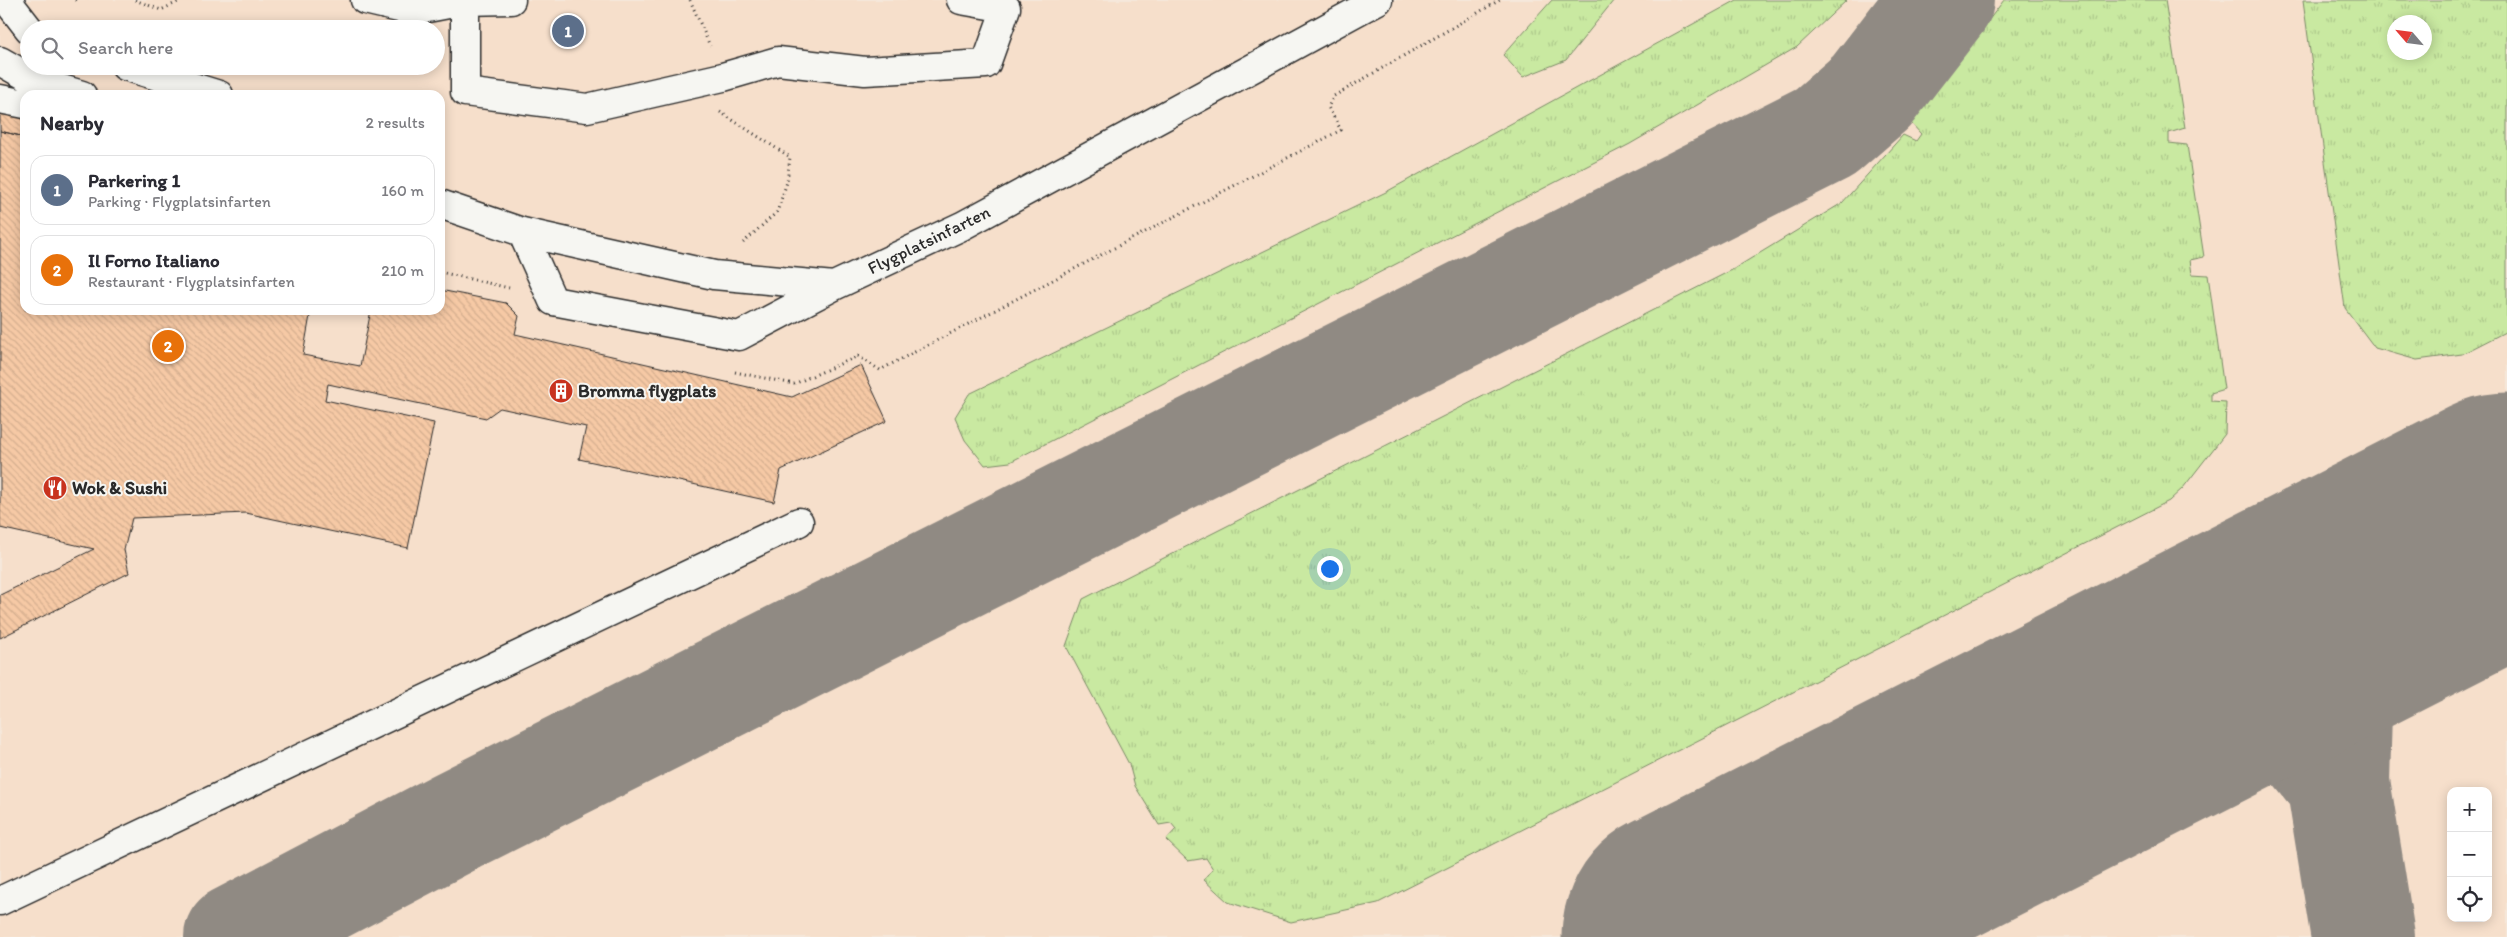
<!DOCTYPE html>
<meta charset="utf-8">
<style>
:root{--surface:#fff;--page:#f7f7f7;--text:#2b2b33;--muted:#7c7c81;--line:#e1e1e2;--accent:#0f766e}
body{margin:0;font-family:Itim,sans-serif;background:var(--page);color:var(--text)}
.controls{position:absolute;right:15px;bottom:15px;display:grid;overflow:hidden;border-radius:10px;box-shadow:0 2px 12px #0003}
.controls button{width:45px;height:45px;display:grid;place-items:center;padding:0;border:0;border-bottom:1px solid var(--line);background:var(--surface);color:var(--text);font:25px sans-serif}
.compass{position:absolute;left:2387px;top:15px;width:45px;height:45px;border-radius:50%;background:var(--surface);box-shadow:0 2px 12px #0003;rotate:298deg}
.you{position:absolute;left:1329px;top:568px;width:18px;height:18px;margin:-12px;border:4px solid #fff;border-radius:50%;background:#1a73e8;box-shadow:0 0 0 8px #1a73e833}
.badge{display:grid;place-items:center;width:32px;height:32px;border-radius:50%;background:var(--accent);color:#fff;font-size:16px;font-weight:700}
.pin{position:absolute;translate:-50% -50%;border:2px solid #fff;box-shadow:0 1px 5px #0006}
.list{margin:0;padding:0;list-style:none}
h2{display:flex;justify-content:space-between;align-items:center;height:65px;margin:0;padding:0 20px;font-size:21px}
h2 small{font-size:16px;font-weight:400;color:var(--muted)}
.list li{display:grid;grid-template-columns:32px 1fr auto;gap:15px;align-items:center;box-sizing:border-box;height:70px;margin:0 10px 10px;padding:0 10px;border:1px solid var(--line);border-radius:15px}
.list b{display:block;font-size:19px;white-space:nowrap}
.list p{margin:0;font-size:16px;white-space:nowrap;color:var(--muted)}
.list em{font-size:16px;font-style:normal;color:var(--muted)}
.icon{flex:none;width:28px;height:28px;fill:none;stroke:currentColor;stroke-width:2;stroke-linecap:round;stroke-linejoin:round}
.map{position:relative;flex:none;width:2507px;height:937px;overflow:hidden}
.search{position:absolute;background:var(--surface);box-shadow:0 2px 12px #0003;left:20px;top:20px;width:425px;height:55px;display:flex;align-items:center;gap:12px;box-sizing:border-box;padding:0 18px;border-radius:28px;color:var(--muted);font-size:19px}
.panel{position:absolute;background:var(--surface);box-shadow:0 2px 12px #0003;left:20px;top:90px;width:425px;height:225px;border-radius:15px}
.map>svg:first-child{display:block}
.built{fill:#f6dfcb;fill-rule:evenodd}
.grass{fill:url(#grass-tufts);stroke:#7a8a66;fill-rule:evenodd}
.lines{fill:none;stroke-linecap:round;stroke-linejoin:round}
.taxiway{stroke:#908a83;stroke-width:104}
.runway{stroke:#908a83;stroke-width:259}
.building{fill:url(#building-back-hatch);stroke:#2b2b2b}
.minor-casing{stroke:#2b2b2b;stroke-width:31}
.path{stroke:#2b2b2b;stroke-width:3;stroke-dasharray:1 4;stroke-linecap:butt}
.minor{stroke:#f6f6f2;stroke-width:28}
.labels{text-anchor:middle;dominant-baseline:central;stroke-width:4;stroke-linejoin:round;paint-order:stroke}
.street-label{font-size:18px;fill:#2b2b2b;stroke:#f6f6f2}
.poi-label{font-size:18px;font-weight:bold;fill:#2b2b2b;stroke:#f6f6f2;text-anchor:start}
</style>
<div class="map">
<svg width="2507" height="937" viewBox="0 0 2507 937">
<defs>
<pattern id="grass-tufts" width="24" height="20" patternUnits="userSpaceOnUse" patternTransform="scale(1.25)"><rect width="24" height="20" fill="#c9e9a1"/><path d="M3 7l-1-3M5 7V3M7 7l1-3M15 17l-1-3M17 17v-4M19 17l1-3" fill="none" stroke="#adc88b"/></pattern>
<pattern id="building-back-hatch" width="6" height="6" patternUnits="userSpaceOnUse" patternTransform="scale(1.25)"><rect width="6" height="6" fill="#f6c9a5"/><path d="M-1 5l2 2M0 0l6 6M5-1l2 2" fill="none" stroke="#d3ad8e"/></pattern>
</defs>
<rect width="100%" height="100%" fill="#f6e8db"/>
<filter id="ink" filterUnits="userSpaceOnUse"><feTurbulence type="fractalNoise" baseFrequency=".02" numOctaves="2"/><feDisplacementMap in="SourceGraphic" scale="10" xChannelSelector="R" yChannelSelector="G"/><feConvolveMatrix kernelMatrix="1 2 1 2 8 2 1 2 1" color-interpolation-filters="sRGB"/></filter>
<g filter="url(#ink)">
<path class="built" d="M 0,0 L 2507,0 L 2507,937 L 0,937 ZM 2394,22 L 2424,22 L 2424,52 L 2394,52 ZM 29,29 L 436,29 L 436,66 L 29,66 ZM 25,95 L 440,95 L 440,310 L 25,310 ZM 2451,791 L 2488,791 L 2488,918 L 2451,918 Z"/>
<path class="grass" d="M 1552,0 L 1614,0 L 1566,60 L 1523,77 L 1503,55 Z
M 1737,0 L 1847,0 L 1797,47 L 1630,144 L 1010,462 L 985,465 L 965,440 L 955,417 L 969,394 L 1386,192 Z
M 2004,0 L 2165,0 L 2185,128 L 2169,133 L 2169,143 L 2187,145 L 2204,257 L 2190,260 L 2192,274 L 2208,275 L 2224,389 L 2211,393 L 2211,401 L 2226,402 L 2225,434 L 2183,488 L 2169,501 L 1378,903 L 1291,922 L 1228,902 L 1204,880 L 1213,869 L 1206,858 L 1188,861 L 1166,840 L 1176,829 L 1171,823 L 1159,825 L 1135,786 L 1129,764 L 1066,646 L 1083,599 L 1732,270 L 1842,203 L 1903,135 L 1916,141 L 1921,134 L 1911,123 Z
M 2303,0 L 2507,0 L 2507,331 L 2462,354 L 2417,360 L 2375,348 L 2345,308 ZM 2424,22 L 2424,52 L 2394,52 L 2394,22 Z"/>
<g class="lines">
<path class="taxiway" d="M 2137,710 L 2194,691 L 2251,698 L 2301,736 L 2338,782 L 2341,676 L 2368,621 L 2426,563
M 2338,782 L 2363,937
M 236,937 L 457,821 L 1825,132 L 1871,92 L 1942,0"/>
<path class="runway" d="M 1691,937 L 2507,522"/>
</g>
<path class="building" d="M 0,108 L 25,113 L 25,137 L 0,131 Z
M 0,131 L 25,137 L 25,310 L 311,310 L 303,355 L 360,366 L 371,310 L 440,310 L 440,290 L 506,303 L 519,316 L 515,334 L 792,397 L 861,365 L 887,421 L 781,470 L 774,502 L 579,459 L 586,427 L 500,408 L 486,418 L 328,384 L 325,400 L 434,423 L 408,548 L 246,513 L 132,518 L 124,550 L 129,573 L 0,638 L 0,595 L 94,549 L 0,528 Z"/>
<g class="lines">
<defs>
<path id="minor" d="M 10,0 L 12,7 L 29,29
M 365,0 L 412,11 L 464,1 L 511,0
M 465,1 L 465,92 L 587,108 L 723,77 L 778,61 L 865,71 L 986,64 L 1006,8 L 961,0
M 0,61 L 35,81 L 82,95
M 125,66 L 219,95
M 0,99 L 25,104
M 440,204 L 522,232 L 714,275 L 834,286
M 522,232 L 553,301 L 739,336 L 834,286 L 962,226 L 1378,0
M 0,901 L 799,522"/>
</defs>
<use href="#minor" class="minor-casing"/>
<path class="path" d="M 75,0 L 77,1
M 135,0 L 161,10 L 182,0
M 690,0 L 710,46
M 720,112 L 790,157 L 787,182 L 777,212 L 743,243
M 440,272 L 509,288
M 735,372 L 794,384 L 858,356 L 880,370 L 1341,130 L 1328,107 L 1334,96 L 1500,0"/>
<use href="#minor" class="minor"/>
</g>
</g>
<defs>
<symbol id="building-disc" viewBox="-11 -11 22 22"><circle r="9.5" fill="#c8321e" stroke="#f6f6f2"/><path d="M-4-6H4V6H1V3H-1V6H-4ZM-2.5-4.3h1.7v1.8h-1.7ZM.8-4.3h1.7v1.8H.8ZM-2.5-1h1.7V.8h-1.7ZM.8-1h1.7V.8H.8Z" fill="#fff"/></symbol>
<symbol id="restaurant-disc" viewBox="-11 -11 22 22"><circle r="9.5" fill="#c8321e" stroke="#f6f6f2"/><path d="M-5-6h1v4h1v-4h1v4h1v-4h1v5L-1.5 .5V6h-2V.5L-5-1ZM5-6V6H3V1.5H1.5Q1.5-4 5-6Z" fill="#fff"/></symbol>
</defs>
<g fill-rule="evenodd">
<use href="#building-disc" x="547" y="377" width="28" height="28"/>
<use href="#restaurant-disc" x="41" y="474" width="28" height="28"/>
</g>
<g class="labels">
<g class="street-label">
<text transform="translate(929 240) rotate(-26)">Flygplatsinfarten</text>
</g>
<g class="poi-label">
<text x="578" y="391">Bromma flygplats</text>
<text x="72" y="488">Wok &amp; Sushi</text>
</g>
</g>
</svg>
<div class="controls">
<button>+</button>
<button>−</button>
<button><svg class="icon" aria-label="locate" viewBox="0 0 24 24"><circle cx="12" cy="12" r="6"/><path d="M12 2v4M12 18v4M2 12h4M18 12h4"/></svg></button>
</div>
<svg class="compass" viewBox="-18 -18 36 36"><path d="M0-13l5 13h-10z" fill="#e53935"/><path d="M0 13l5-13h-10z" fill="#7c7c81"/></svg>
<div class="you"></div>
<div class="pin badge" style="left:568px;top:31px;background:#5c6f8a">1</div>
<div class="pin badge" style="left:168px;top:346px;background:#e8710a">2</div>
<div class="search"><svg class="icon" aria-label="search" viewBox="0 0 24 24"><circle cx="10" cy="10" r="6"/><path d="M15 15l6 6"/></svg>Search here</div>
<section class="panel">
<h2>Nearby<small>2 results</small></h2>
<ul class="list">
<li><span class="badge" style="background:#5c6f8a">1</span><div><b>Parkering 1</b><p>Parking · Flygplatsinfarten</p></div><em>160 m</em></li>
<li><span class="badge" style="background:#e8710a">2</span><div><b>Il Forno Italiano</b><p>Restaurant · Flygplatsinfarten</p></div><em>210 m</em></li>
</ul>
</section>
</div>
